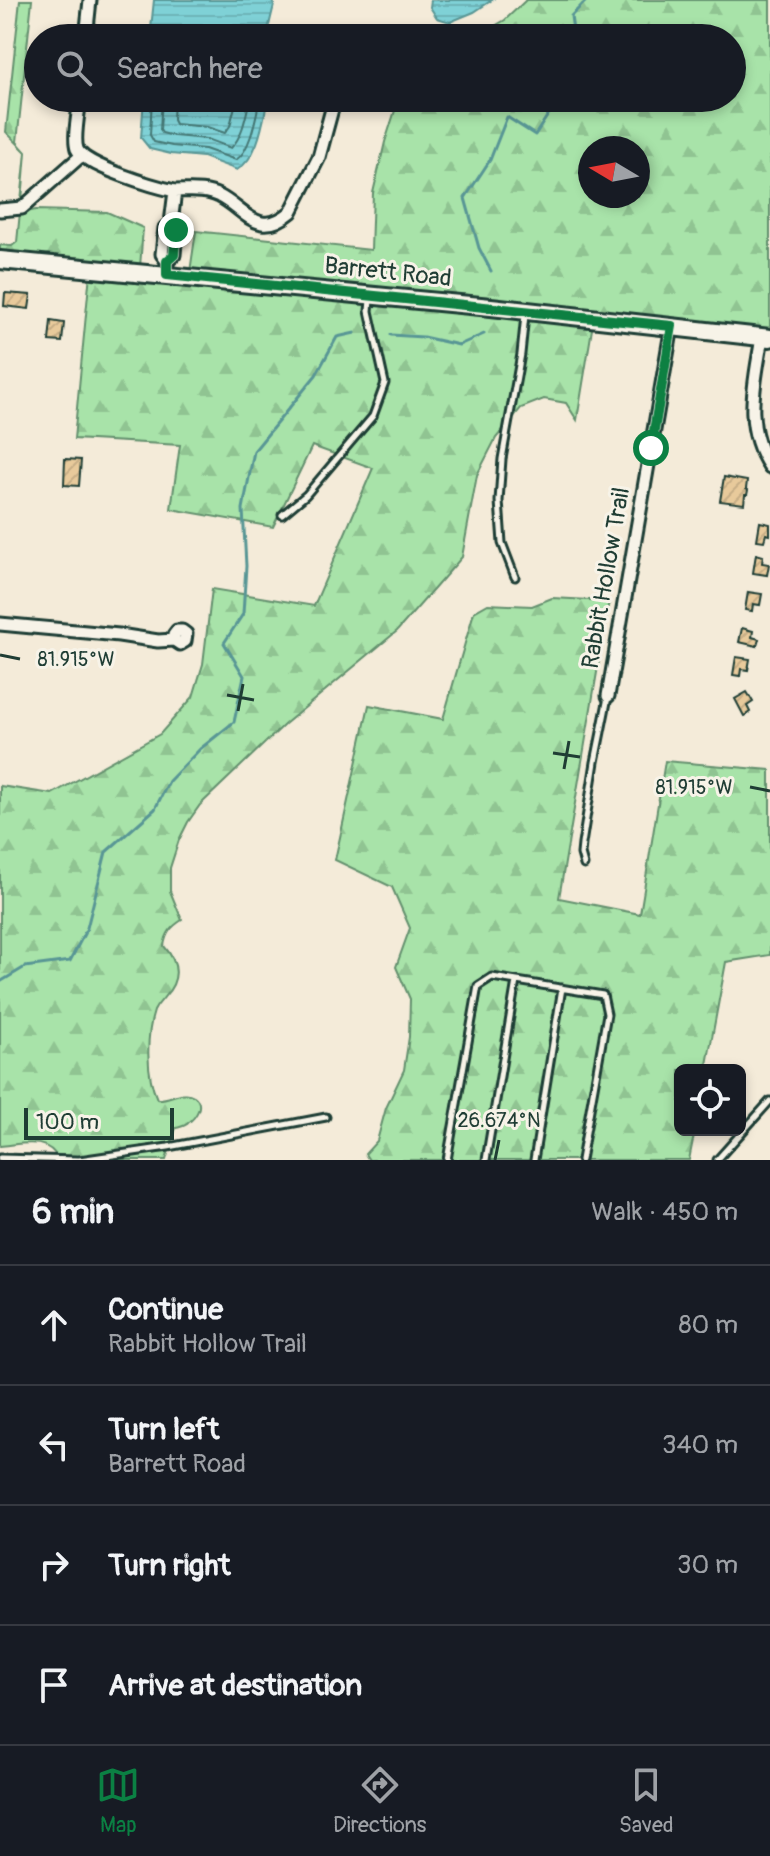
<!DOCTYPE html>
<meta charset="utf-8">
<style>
:root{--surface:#171b24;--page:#242831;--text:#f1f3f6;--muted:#9ea1a6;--line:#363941;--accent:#0b8043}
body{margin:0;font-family:Pangolin,sans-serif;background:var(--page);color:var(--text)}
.controls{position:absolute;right:24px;bottom:24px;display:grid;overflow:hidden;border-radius:12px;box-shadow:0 4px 12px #0003}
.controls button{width:72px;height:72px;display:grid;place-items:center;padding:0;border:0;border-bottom:2px solid var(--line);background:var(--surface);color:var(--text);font:40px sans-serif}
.compass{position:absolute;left:578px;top:136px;width:72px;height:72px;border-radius:50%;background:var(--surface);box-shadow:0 4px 12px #0003;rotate:280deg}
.scale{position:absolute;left:24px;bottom:20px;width:150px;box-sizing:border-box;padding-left:8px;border:4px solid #1f3d34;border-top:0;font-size:22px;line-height:28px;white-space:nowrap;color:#1f3d34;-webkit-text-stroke:6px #f7f3e8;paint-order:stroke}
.stop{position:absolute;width:24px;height:24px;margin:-18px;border:6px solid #0b8043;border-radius:50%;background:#fff}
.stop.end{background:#0b8043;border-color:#fff;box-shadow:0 2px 8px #0008}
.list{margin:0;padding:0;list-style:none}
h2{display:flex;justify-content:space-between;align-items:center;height:104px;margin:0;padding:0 32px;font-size:34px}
h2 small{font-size:26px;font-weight:400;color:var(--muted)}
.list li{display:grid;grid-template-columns:52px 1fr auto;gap:24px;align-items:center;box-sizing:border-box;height:120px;padding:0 32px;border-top:2px solid var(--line)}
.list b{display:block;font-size:30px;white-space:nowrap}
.list p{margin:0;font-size:26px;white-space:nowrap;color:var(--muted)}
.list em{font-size:26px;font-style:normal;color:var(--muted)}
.icon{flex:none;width:44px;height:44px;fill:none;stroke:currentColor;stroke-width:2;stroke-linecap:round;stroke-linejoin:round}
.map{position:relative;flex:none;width:770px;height:1160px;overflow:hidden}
.search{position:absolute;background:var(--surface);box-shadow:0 4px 12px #0003;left:24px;right:24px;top:24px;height:88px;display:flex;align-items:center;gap:20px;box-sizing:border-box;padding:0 28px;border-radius:44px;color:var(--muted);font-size:30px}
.sheet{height:584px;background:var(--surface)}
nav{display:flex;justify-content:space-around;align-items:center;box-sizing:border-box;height:112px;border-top:2px solid var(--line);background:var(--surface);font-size:22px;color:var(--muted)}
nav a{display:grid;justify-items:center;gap:4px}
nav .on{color:var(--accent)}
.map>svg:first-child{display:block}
.forest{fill:url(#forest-firs);stroke:#64906e;stroke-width:2;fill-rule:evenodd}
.water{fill:url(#water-rules);stroke:#599695;stroke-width:2}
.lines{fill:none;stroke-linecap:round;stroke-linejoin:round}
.shore{stroke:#457875;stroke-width:2}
.stream{stroke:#599695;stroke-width:3}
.building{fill:url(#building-hatch);stroke:#1f3d34;stroke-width:2}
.lane-casing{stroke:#1f3d34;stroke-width:11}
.street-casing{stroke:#1f3d34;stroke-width:17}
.secondary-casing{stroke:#1f3d34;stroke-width:22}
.lane{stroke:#f7f3e8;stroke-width:5}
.street{stroke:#f7f3e8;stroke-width:11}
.secondary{stroke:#f7f3e8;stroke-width:16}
.route{stroke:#0b8043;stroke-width:10}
.ticks{fill:none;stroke:#1f3d34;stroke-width:3}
.labels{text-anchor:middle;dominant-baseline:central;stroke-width:6;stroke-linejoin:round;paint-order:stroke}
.street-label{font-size:24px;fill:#1f3d34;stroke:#f7f3e8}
.ticks-label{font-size:20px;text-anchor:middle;fill:#1f3d34;stroke:#f7f3e8;stroke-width:6;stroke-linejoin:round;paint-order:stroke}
</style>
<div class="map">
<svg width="770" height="1160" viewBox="0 0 770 1160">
<defs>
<pattern id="forest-firs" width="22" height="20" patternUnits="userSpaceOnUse" patternTransform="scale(2)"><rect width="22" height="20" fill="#a8e3a9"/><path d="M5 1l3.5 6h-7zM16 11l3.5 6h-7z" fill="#90c492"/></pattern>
<pattern id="water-rules" width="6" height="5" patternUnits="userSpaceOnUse" patternTransform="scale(2)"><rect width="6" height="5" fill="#7fd1d6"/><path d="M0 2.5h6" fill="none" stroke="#6db4b8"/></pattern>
<pattern id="building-hatch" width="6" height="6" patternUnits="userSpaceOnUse" patternTransform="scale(2)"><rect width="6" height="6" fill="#e8ca9b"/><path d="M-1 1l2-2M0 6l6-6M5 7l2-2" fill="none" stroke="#c7ae86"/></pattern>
</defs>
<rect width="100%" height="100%" fill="#f4ebd9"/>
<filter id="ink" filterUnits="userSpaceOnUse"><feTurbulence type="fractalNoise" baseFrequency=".0125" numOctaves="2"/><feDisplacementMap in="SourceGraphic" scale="16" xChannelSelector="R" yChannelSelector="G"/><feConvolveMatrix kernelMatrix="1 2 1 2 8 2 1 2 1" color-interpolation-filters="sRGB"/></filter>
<g filter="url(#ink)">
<path class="forest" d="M 20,0 L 32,0 L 17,142 L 26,152 L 21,213 L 36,210 L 107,212 L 143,228 L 140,267 L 190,272 L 196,231 L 371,250 L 373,193 L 385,142 L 399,98 L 732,98 L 732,38 L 474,38 L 505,20 L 526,0 L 770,0 L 770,332 L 0,253 L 0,245 L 12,246 L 17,242 L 26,152 L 6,132 ZM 590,148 L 638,148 L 638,196 L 590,196 Z
M 90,273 L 593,323 L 577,420 L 566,403 L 544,399 L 521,408 L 496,438 L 477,475 L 462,557 L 397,631 L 285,724 L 200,805 L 188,822 L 179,840 L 170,868 L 170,891 L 182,920 C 171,927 166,933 164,946 C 178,962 181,979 165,996 C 161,1002 157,1004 154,1011 C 146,1036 146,1075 157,1099 C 169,1101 182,1088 194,1096 C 205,1104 196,1117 188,1123 C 187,1125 178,1128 176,1128 L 166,1160 L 59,1160 C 47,1136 23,1144 0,1146 L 0,786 L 52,794 L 160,734 L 193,697 L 203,664 L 212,589 L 314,606 L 373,468 L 312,446 L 273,527 L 171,509 L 180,445 L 74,439 Z
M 552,598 L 609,601 L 559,898 L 640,914 L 665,761 L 770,770 L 770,955 L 726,962 L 706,1070 L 680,1070 L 680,1130 L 695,1130 L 689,1160 L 369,1160 L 365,1154 L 377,1141 L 386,1108 L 404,1070 L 409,1037 L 410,999 L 396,967 L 410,928 L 392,887 L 335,860 L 369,705 L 443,719 L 474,612 L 488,604 L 532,606 Z"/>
<path class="water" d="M 154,0 L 271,0 L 274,5 L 266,38 L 150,38 Z
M 431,0 L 492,0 L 474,12 L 450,22 L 437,18 L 430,7 Z
M 144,98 L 268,98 C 263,121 259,157 237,170 L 203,157 L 171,154 L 150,149 L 141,138 Z"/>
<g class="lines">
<path class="shore" d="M 152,98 L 150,135 L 154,142 L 172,146 L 205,149 L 236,160 C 251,150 256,116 260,98
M 162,98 L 160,130 L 162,133 L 174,136 L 207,139 L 231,148 C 243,136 246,115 250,98
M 174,98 L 173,120 L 175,124 L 207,127 L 225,133 L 230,126 L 237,98"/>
<path class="stream" d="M 574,38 L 571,16 L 587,0
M 491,271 L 479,248 L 465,198 L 490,160 L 507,117 L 535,135 L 559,98
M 391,335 L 423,337 L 459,345 L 484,334
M 0,982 L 25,967 L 70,961 L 87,928 L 106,852 L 155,809 L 169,781 L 200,749 L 234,722 L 244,676 L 224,643 L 243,614 L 246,566 L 243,509 L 254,451 L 316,375 L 337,337 L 355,333"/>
</g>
<path class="building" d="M 5,293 L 31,295 L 29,309 L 4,306 Z
M 51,321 L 64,323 L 62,342 L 49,341 Z
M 65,459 L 81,460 L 79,486 L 64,485 Z
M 724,477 L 747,481 L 746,489 L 748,490 L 747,495 L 745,495 L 744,504 L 720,501 Z
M 760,522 L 770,524 L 770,535 L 766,534 L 764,541 L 757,540 Z
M 756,554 L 763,556 L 762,563 L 769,564 L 767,575 L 753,573 Z
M 748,592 L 762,594 L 760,605 L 753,604 L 752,611 L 745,610 Z
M 742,628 L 753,631 L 752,637 L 759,639 L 757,646 L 739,642 Z
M 736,657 L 750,659 L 748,670 L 741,669 L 740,676 L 733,675 Z
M 747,692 L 753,702 L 747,706 L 750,712 L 744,716 L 735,699 Z"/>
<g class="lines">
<defs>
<path id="lane" d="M 282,515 L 306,495 L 373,416 L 385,383 L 369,311 L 370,300
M 515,577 L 502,543 L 499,501 L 502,459 L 521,354 L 525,315
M 584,865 L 581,854 L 582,844 L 595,762 L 608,697
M 0,1158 L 79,1160 L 168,1147 L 326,1117
M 447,1160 L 478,986 L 492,977 L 603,995 L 607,1014 L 581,1160
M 486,1160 L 516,981
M 534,1160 L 562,988
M 717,1160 L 770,1101"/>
<path id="street" d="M 86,38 L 90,0
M 346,38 L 346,37
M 80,98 C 79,111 73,137 77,149 C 84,166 156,187 175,191 L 171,223
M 175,191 C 189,191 206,189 219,196 C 245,209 258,240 291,212 L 319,157 L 335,98
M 0,210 L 22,208 L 82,155
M 167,261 L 174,255 L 176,230 L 171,223 L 165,228 L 162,254 L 167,261 L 167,275
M 762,337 C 755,383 742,425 770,467
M 0,624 L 119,635 L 158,641 L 174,640 L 180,644 L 185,641 L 186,634 L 182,631 L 177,631 L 174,635 L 174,640
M 608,696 L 672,326"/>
<path id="secondary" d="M 0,260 L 491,307 L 770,338"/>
</defs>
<use href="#lane" class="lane-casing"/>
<use href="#street" class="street-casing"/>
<use href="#secondary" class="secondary-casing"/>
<use href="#lane" class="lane"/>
<use href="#street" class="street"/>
<use href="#secondary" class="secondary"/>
</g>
</g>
<g class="lines" filter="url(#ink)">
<path class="route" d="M 176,230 L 174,255 L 167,261 L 167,275 L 672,326 L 651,448"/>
</g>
<path class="ticks" d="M 0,655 L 20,659M 227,695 L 254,700M 238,711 L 243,684M 553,753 L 580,757M 564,769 L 569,741M 750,787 L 770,791M 495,1160 L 499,1140"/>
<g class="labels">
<g class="street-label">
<text transform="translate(388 272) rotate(6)">Barrett Road</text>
<text transform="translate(606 578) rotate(-80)">Rabbit Hollow Trail</text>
</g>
</g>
<g class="ticks-label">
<text x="76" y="666">81.915°W</text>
<text x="694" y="794">81.915°W</text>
<text x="499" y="1127">26.674°N</text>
</g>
</svg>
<div class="controls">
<button><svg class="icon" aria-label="locate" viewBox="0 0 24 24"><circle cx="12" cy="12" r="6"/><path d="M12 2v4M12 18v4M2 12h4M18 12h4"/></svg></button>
</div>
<svg class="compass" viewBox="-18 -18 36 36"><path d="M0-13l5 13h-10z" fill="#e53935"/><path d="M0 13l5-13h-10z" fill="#9ea1a6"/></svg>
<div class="scale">100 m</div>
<div class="stop" style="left:651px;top:448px"></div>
<div class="stop end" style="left:176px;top:230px"></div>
<div class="search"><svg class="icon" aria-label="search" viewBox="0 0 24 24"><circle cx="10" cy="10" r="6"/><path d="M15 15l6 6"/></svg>Search here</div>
</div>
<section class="sheet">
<h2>6 min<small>Walk · 450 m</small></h2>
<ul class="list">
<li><svg class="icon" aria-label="ahead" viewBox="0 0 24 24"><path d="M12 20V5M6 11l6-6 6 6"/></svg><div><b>Continue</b><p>Rabbit Hollow Trail</p></div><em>80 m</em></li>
<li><svg class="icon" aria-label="left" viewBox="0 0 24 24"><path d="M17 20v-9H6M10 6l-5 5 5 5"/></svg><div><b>Turn left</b><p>Barrett Road</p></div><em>340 m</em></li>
<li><svg class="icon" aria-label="right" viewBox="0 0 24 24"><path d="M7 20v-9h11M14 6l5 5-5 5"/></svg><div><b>Turn right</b></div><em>30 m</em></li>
<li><svg class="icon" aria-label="arrive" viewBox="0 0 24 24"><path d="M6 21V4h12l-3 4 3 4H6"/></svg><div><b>Arrive at destination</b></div></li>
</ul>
</section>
<nav>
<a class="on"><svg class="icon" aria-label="map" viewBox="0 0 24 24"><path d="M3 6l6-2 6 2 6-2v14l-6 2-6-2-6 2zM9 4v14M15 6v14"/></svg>Map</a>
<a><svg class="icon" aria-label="directions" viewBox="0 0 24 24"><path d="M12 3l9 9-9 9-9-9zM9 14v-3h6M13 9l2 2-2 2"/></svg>Directions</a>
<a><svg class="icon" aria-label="saved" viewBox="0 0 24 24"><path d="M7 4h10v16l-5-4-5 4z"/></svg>Saved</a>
</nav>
